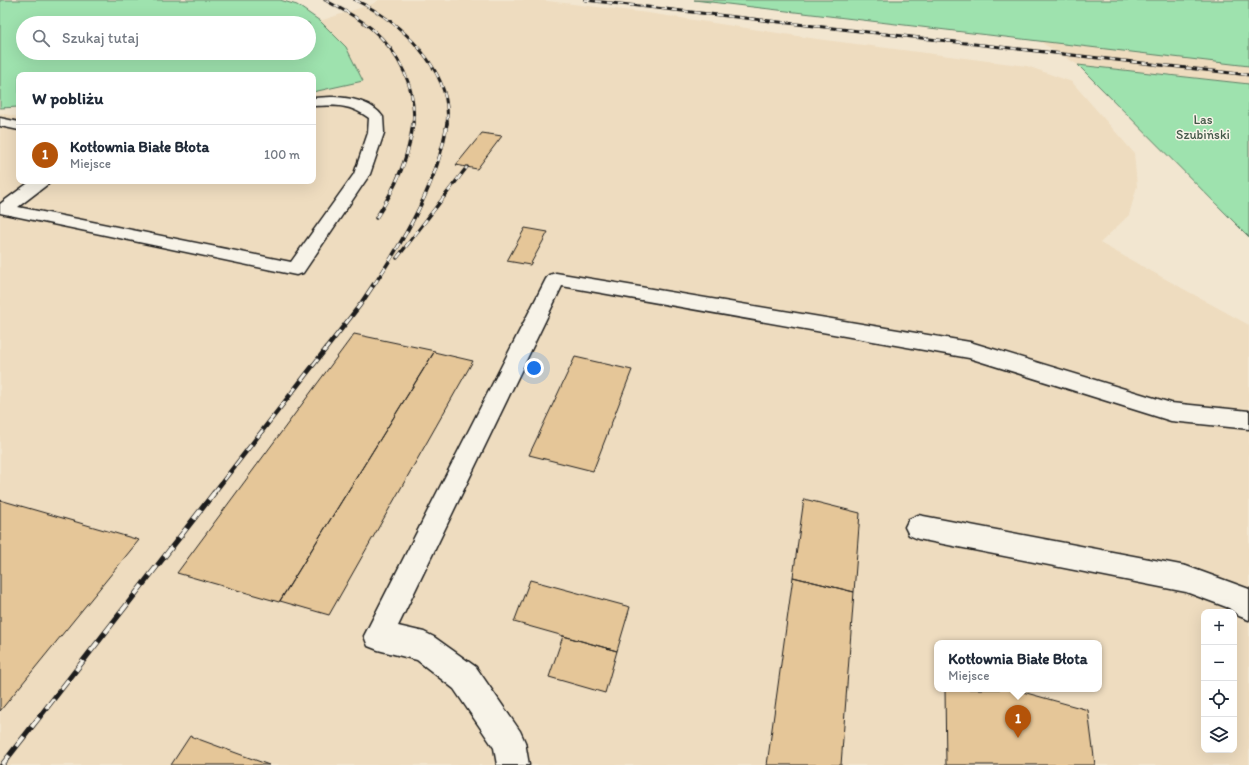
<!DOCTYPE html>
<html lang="pl">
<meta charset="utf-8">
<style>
:root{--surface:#fff;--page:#f6f6f7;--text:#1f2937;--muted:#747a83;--line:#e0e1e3;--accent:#b45309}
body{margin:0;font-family:Itim,sans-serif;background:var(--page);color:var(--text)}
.controls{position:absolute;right:12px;bottom:12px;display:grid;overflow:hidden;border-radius:8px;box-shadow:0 4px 16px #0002}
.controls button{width:36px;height:36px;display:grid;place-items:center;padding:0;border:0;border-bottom:1px solid var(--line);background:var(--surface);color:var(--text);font:20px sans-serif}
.you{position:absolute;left:534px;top:368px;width:14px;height:14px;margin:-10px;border:3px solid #fff;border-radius:50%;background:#1a73e8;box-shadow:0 0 0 6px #1a73e833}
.badge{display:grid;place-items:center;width:26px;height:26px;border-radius:50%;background:var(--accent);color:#fff;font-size:13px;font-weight:700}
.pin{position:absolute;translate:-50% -33px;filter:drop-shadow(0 1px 2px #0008)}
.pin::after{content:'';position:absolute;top:21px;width:14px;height:12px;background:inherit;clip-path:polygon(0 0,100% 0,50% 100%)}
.popup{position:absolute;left:934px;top:640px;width:168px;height:52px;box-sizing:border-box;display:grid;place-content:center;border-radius:8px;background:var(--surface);filter:drop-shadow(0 1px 3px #0005);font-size:13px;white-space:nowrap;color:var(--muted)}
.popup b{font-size:15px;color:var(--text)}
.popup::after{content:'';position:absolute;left:50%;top:100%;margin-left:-8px;border:8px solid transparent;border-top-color:var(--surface)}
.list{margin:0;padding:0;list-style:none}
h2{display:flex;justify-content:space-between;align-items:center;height:52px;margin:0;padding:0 16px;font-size:17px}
h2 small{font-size:13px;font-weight:400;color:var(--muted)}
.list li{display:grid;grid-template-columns:26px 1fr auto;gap:12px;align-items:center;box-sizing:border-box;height:60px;padding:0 16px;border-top:1px solid var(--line)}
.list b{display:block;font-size:15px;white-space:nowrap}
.list p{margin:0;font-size:13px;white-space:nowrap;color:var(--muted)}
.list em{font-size:13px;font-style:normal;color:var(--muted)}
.icon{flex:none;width:22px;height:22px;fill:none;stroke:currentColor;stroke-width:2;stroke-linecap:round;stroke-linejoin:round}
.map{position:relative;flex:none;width:1249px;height:765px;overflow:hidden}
.search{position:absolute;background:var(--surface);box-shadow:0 4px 16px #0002;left:16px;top:16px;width:300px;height:44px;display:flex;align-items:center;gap:10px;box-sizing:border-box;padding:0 14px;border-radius:22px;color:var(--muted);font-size:15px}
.panel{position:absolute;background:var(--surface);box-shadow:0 4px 16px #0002;left:16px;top:72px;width:300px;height:112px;border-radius:8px}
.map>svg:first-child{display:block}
.built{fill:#eedcbf;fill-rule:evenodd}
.green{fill:#9ee2ae;stroke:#5d7f65;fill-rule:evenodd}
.building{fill:#e5c698;stroke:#1c1c1c}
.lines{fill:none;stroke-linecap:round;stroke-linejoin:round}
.minor-casing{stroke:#1c1c1c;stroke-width:3}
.minor{fill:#f7f3e8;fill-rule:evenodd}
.rail-far3-casing{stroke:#1c1c1c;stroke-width:3}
.rail-far2-casing{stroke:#1c1c1c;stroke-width:3.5}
.rail-far1-casing{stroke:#1c1c1c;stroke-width:4.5}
.rail-casing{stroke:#1c1c1c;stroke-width:5.5}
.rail-far3{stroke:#f7f3e8;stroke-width:2;stroke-dasharray:5.5;stroke-linecap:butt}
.rail-far2{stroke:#f7f3e8;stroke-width:2.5;stroke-dasharray:7;stroke-linecap:butt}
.rail-far1{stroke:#f7f3e8;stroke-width:3;stroke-dasharray:9;stroke-linecap:butt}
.rail{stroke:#f7f3e8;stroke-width:4;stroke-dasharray:12;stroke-linecap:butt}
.labels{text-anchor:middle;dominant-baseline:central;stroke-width:3;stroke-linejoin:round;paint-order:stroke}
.far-park-label{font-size:13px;fill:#435748;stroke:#f7f3e8}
</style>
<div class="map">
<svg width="1249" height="765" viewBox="0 0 1249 765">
<rect width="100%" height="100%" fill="#f2e6d0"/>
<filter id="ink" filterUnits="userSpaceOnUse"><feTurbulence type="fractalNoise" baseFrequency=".025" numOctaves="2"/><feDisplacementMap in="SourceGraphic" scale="8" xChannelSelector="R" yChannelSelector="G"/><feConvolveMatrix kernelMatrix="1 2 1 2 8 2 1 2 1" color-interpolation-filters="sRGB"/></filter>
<g filter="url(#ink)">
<path class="built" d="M 379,0 L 539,0 L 648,13 L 817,39 L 1027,66 L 1072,82 L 1134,153 L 1137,186 L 1129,215 L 1100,243 L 1249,325 L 1249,765 L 0,765 L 0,113 L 19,117 L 19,181 L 313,181 L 313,90 L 346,47 L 320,21 L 372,4 ZM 1204,612 L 1234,612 L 1234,750 L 1204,750 ZM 937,643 L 1099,643 L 1099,689 L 937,689 Z
M 1039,41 L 1249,66 L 1249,84 L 1078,65 Z"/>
<path class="green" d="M 0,0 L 280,0 L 297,5 L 320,21 L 346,47 L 363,81 L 313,92 L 313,75 L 19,75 L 19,107 L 0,108 ZM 23,23 L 309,23 L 309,53 L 23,53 Z
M 694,0 L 1249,0 L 1249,66 Z
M 1078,65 L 1249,84 L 1249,237 Z"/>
<path class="building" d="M 482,133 L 502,136 L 477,169 L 456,165 Z
M 525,228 L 548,232 L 530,265 L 507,261 Z
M 354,334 L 435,351 L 279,602 L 177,573 Z
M 434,352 L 473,361 L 329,615 L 280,601 Z
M 575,357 L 632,370 L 593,471 L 529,455 Z
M 804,499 L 860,513 L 854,592 L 793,577 Z
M 0,500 L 139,540 L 0,711 Z
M 793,577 L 854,592 L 841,765 L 767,765 Z
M 530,580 L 630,607 L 617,651 L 514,622 Z
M 563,636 L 617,651 L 605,693 L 549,677 Z
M 945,689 L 1012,689 L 1088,710 L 1095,765 L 946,765 Z
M 190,736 L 269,765 L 171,765 Z"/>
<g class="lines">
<defs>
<path id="minor" d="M 331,97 C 348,97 372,101 383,117 L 384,133 L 370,174 L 303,273 L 296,275 L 0,213 L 0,204 L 31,181 L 50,181 L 48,184 L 18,207 L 291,262 L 354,174 L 368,133 L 369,118 C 350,104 336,105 313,106 L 313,98 Z
M 0,118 L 19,122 L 19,130 L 0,126 Z
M 556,273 L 970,342 L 1171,403 L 1249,411 L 1249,429 L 1171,421 L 969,358 L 562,286 L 398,626 L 424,632 L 434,637 L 476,667 L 520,731 L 525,742 L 529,765 L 497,765 L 494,748 L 454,689 L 417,660 L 378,650 L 368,646 L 364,636 L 546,279 L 549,275 Z
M 918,515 L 1186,566 L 1249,589 L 1249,620 L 1239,616 L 1229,608 L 1186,592 L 918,539 L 909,535 L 905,527 L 909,519 Z"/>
</defs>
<use href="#minor" class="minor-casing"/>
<use href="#minor" class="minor"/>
<defs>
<path id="rail-far3" d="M 325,0 C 341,9 358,17 372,29 C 399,52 417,89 413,124
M 355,0 C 400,21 453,70 447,124
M 585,0 L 1249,75"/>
<path id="rail-far2" d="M 376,218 C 395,189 409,158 413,123
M 397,258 L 467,167
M 374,285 C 406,236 438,183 447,123"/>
<path id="rail-far1" d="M 213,494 L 360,305 L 374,284"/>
<path id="rail" d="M 2,765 L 214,493"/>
</defs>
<use href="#rail-far3" class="rail-far3-casing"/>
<use href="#rail-far2" class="rail-far2-casing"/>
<use href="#rail-far1" class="rail-far1-casing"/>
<use href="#rail" class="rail-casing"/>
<use href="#rail-far3" class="rail-far3"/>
<use href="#rail-far2" class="rail-far2"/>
<use href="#rail-far1" class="rail-far1"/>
<use href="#rail" class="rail"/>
</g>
</g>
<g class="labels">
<g class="far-park-label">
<text x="1203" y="119">Las<tspan x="1203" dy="15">Szubiński</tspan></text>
</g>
</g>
</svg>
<div class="controls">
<button>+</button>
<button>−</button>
<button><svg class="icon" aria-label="locate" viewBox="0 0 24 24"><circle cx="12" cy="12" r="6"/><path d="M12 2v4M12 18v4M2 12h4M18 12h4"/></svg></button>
<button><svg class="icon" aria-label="layers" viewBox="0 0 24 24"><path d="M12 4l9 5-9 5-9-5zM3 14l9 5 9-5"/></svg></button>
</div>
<div class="you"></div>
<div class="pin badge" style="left:1018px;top:738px">1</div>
<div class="popup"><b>Kotłownia Białe Błota</b>Miejsce</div>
<div class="search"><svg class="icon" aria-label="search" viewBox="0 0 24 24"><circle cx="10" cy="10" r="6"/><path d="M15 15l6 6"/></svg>Szukaj tutaj</div>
<section class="panel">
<h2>W pobliżu<small></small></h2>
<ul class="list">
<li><span class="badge">1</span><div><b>Kotłownia Białe Błota</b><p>Miejsce</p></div><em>100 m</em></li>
</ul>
</section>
</div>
